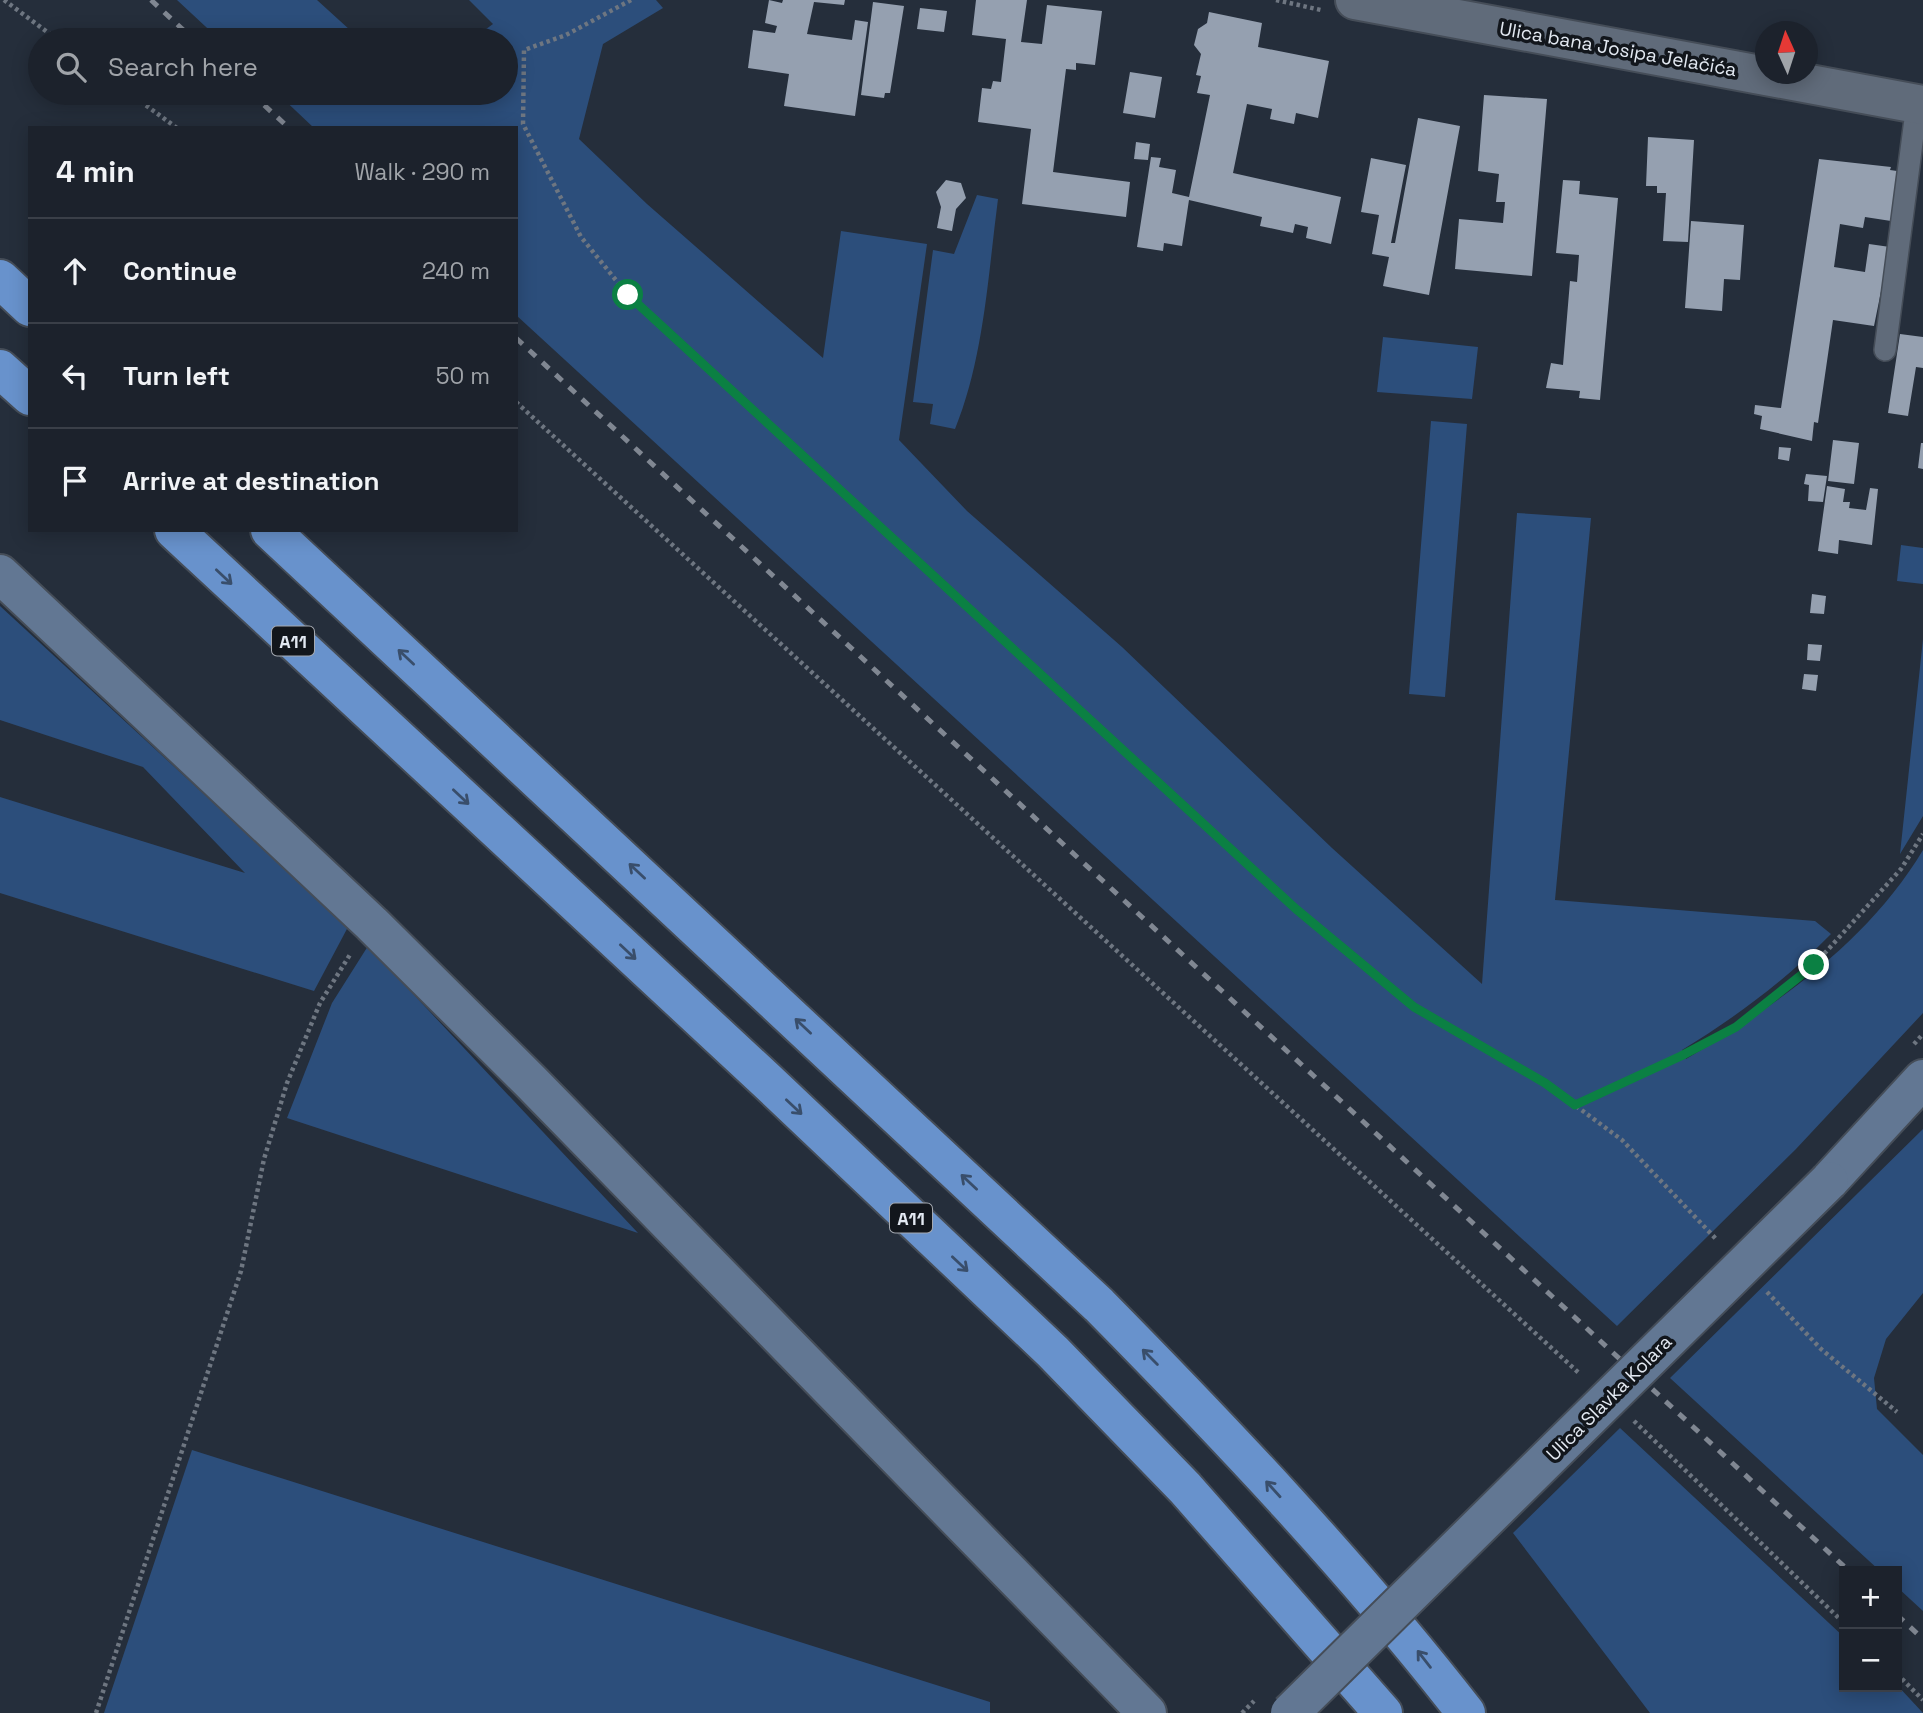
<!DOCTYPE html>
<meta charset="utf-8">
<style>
:root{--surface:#1c222c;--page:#252a34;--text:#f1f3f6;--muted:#a0a4a9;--line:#3a3f48}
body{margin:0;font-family:"Space Grotesk",sans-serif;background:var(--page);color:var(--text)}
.controls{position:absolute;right:21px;bottom:21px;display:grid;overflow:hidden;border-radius:0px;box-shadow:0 4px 18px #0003}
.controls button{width:63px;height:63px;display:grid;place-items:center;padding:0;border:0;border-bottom:2px solid var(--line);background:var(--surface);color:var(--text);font:35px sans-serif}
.compass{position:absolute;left:1755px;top:21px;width:63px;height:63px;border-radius:50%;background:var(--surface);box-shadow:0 4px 18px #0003;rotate:357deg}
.stop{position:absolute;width:21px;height:21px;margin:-16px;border:5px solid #0b8043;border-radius:50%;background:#fff}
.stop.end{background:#0b8043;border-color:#fff;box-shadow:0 2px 7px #0008}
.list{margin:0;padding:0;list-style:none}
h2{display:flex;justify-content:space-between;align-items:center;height:91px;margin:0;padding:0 28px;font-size:30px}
h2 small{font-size:23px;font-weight:400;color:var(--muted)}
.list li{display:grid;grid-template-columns:46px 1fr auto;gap:21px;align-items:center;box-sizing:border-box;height:105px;padding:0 28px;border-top:2px solid var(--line)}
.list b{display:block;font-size:26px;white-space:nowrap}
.list em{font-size:23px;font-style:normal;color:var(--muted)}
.icon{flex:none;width:38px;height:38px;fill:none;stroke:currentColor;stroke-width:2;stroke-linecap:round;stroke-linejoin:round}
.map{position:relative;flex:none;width:1923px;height:1713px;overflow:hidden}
.search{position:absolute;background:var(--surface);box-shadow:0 4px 18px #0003;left:28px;top:28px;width:490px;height:77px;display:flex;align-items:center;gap:18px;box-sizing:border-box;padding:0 24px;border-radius:38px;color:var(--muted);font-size:26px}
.panel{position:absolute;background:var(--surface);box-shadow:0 4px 18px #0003;left:28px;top:126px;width:490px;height:406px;border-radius:0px}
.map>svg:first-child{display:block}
.green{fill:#2c4e7b}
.building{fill:#95a0b0}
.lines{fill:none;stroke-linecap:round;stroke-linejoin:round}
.lane-casing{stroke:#454d58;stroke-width:24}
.street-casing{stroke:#454d58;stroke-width:42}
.secondary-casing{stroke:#454d58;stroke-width:42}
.highway-casing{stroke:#454d58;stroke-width:42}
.path{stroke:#6e7681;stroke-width:4.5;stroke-dasharray:3.5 3.5;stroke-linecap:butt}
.lane{stroke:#606b7a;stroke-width:21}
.street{stroke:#606b7a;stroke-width:38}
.secondary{stroke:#627793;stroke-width:38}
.highway{stroke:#6892cc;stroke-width:38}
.rail{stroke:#808792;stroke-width:5;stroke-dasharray:9 9;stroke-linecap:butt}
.secondary-bridge-casing{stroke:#454d58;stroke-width:42;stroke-linecap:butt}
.path-bridge{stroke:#6e7681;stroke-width:4.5;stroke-dasharray:3.5 3.5;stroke-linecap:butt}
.secondary-bridge{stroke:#627793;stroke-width:38}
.oneway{stroke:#394e6b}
.route{stroke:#0b8043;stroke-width:9}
.labels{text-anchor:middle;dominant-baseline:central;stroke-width:7;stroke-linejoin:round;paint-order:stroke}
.shield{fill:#12161c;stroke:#a4a9b1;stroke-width:2}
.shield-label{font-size:18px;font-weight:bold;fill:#e2e8f1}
.street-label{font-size:19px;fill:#e2e8f1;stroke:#12161c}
</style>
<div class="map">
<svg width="1923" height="1713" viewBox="0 0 1923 1713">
<rect width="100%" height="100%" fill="#252e3b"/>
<path class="green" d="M 177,0 L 317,0 L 361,40 L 220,40 Z
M 469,0 L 656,0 L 663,8 L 603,44 L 579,139 L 647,204 L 823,358 L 841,231 L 927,244 L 899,440 L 967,511 L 1122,647 L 1332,848 L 1482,984 L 1517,513 L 1591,518 L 1555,900 L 1815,921 L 1831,934 C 1786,980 1736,1017 1682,1050 L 1686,1059 C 1777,1005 1868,942 1923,850 L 1923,1013 L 1796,1149 L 1617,1326 L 516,315 L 516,128 L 314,128 L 277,93 L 506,93 L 506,40 L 471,40 L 493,24 Z
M 977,195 L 998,199 C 988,275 984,358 955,429 L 930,424 L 933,404 L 913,402 L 933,250 L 954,254 Z
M 1383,337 L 1478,347 L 1472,399 L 1377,392 Z
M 1431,421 L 1467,424 L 1445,697 L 1409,694 Z
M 1901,545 L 1923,548 L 1923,584 L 1897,581 Z
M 0,606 L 348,927 L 314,991 L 0,893 L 0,797 L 245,873 L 143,767 L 0,720 Z
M 1923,639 L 1923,816 L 1900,854 Z
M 368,946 L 638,1233 L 287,1118 L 332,1003 Z
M 1923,1129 L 1923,1293 L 1886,1339 L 1874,1378 L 1877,1409 L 1923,1455 L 1923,1611 L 1897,1587 L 1897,1571 L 1880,1571 L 1670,1378 Z
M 1620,1428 L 1844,1637 L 1844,1687 L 1897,1685 L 1923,1713 L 1650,1713 L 1513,1533 Z
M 192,1450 L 990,1702 L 990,1713 L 104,1713 Z"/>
<path class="building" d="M 769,0 L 782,3 L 783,0 L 845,0 L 844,5 L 814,2 L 807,34 L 852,40 L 855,20 L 868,22 L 855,116 L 784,106 L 789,74 L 748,68 L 753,30 L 775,33 L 777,26 L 765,23 Z
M 976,0 L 1027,0 L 1021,42 L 1042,44 L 1047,5 L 1102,11 L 1095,65 L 1076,63 L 1076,70 L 1066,69 L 1053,172 L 1130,182 L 1126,217 L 1022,204 L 1031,129 L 978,122 L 982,88 L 991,89 L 993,81 L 1001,82 L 1006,39 L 972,35 Z
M 873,2 L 904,6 L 890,93 L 885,93 L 884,98 L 861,95 Z
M 920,8 L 947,11 L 944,32 L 917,29 Z
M 1209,12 L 1262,23 L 1258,47 L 1329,61 L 1318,118 L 1296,113 L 1294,124 L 1270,119 L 1272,109 L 1247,104 L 1233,173 L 1341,197 L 1331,244 L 1306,238 L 1308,227 L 1295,224 L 1293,233 L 1260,226 L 1262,217 L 1189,200 L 1182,246 L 1164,243 L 1163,251 L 1137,247 L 1151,157 L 1161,158 L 1159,167 L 1176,170 L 1172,193 L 1189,197 L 1210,95 L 1197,93 L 1201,76 L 1196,75 L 1201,54 L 1194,45 L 1198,29 L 1207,23 Z
M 1130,72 L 1162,77 L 1155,118 L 1123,113 Z
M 1484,95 L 1547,99 L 1532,276 L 1455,269 L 1459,219 L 1503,223 L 1505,202 L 1496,202 L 1499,174 L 1478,171 Z
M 1418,118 L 1460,126 L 1429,295 L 1383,286 L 1389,257 L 1372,254 L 1379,215 L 1361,212 L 1371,158 L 1406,165 L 1391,243 L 1395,243 Z
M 1648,137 L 1694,140 L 1688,242 L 1663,241 L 1666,193 L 1657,193 L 1657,186 L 1646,186 Z
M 1136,142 L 1150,144 L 1148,160 L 1134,159 Z
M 1819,159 L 1891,167 L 1890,170 L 1897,171 L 1891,221 L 1865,217 L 1863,228 L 1840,224 L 1834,267 L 1865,272 L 1869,244 L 1890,247 L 1874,326 L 1833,320 L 1818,423 L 1814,422 L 1812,441 L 1760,429 L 1762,416 L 1754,414 L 1755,405 L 1781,408 Z
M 946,180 L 961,183 L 966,198 L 956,209 L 952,231 L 937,228 L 941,207 L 936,192 Z
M 1563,180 L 1580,181 L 1579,194 L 1618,198 L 1600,400 L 1579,398 L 1580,391 L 1546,388 L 1551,363 L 1563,365 L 1570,281 L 1577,282 L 1579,255 L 1556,253 Z
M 1691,221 L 1744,225 L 1740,280 L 1724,279 L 1722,311 L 1685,308 Z
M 1900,334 L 1923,337 L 1923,368 L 1916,367 L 1908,416 L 1888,413 Z
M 1833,440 L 1859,443 L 1854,484 L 1828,481 Z
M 1921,443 L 1923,443 L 1923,469 L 1918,468 Z
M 1779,447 L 1791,448 L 1789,461 L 1778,459 Z
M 1806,474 L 1827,476 L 1823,502 L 1808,501 L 1809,485 L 1804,484 Z
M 1827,486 L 1845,489 L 1843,502 L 1850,502 L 1849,508 L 1866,510 L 1870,488 L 1878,489 L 1872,545 L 1839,540 L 1838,554 L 1818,551 Z
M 1812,594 L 1826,596 L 1824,614 L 1810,613 Z
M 1808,644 L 1822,645 L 1820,661 L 1807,660 Z
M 1804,674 L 1818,675 L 1816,691 L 1802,689 Z"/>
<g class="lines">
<defs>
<path id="lane" d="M 1885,350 L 1917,104"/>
<path id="street" d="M 1355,0 L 1923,105"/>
<path id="secondary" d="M 0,574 L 372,924 L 531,1082 L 1147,1713
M 1829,1181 L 1923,1079"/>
<path id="highway" d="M 0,279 L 30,307
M 0,369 L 30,396
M 174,530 L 766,1080 L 1053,1352 L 1185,1488 L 1383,1713
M 270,530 L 1099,1305 C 1227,1435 1354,1569 1466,1713"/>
</defs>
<use href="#lane" class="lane-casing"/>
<use href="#street" class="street-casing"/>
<use href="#secondary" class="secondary-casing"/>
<use href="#highway" class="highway-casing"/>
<path class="path" d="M 4,0 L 58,40
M 631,0 L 566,35 L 524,50 L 523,124 L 581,237 L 628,295 L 1296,909 L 1414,1007 L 1545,1083 L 1622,1140 L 1717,1240
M 1276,0 L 1321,10
M 129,93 L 177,128
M 516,402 L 1580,1374
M 1914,1044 L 1923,1034
M 1575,1105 L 1681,1056 L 1736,1027 L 1814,965 L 1901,869 L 1923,834
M 1767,1292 L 1821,1349 L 1897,1412
M 1634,1421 L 1844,1623
M 1897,1674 L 1923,1700
M 96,1713 L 241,1271 L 264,1159 L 287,1083 L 320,1003 L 351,953"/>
<use href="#lane" class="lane"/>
<use href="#street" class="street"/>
<use href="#secondary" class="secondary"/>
<use href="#highway" class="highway"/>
<path class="rail" d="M 151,0 L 194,40
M 251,93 L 289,128
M 516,338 L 1849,1571
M 1897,1615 L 1923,1639"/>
<defs>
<path id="secondary-bridge" d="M 1290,1713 L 1829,1181"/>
</defs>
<use href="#secondary-bridge" class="secondary-bridge-casing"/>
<path class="path-bridge" d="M 1242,1713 L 1254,1701"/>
<use href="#secondary-bridge" class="secondary-bridge"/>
</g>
<defs><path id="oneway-shaft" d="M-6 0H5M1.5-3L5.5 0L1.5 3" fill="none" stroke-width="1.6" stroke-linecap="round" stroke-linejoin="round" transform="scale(1.75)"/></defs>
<g class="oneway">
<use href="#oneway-shaft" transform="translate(224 577) rotate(43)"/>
<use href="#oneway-shaft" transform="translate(406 657) rotate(-137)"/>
<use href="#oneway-shaft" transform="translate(461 797) rotate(43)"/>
<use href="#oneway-shaft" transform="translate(637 871) rotate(-137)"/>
<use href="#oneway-shaft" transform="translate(628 952) rotate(43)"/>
<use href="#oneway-shaft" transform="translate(803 1026) rotate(-137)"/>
<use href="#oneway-shaft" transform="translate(794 1107) rotate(43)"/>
<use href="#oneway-shaft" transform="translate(969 1182) rotate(-137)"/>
<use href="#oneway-shaft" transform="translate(960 1264) rotate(43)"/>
<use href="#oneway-shaft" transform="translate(1150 1357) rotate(-135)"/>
<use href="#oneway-shaft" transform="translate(1273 1489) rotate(-132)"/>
<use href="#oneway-shaft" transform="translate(1424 1659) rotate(-128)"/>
</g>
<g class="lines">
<path class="route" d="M 628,295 L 1296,909 L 1414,1007 L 1545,1083 L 1575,1105 L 1681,1056 L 1736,1027 L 1814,965"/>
</g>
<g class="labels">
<g class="shield">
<rect x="272" y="626.5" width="42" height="29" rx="5"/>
<rect x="890" y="1203.5" width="42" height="29" rx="5"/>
</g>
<g class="shield-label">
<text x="293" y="641">A11</text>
<text x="911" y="1218">A11</text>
</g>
<g class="street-label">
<text transform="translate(1618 49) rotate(10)">Ulica bana Josipa Jelačića</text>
<text transform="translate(1609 1398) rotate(-45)">Ulica Slavka Kolara</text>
</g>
</g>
</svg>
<div class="controls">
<button>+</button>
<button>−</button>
</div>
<svg class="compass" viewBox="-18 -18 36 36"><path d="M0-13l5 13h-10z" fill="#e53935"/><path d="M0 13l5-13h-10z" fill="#a0a4a9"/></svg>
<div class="stop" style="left:628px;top:295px"></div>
<div class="stop end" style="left:1814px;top:965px"></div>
<div class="search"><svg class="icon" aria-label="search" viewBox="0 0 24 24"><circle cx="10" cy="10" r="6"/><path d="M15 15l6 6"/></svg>Search here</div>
<section class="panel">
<h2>4 min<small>Walk · 290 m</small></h2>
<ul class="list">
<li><svg class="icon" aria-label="ahead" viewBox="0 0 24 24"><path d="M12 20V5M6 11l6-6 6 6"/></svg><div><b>Continue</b></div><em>240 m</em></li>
<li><svg class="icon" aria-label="left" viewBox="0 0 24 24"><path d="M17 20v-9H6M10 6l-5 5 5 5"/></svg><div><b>Turn left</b></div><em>50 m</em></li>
<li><svg class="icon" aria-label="arrive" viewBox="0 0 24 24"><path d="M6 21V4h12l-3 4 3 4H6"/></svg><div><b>Arrive at destination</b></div></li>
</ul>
</section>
</div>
